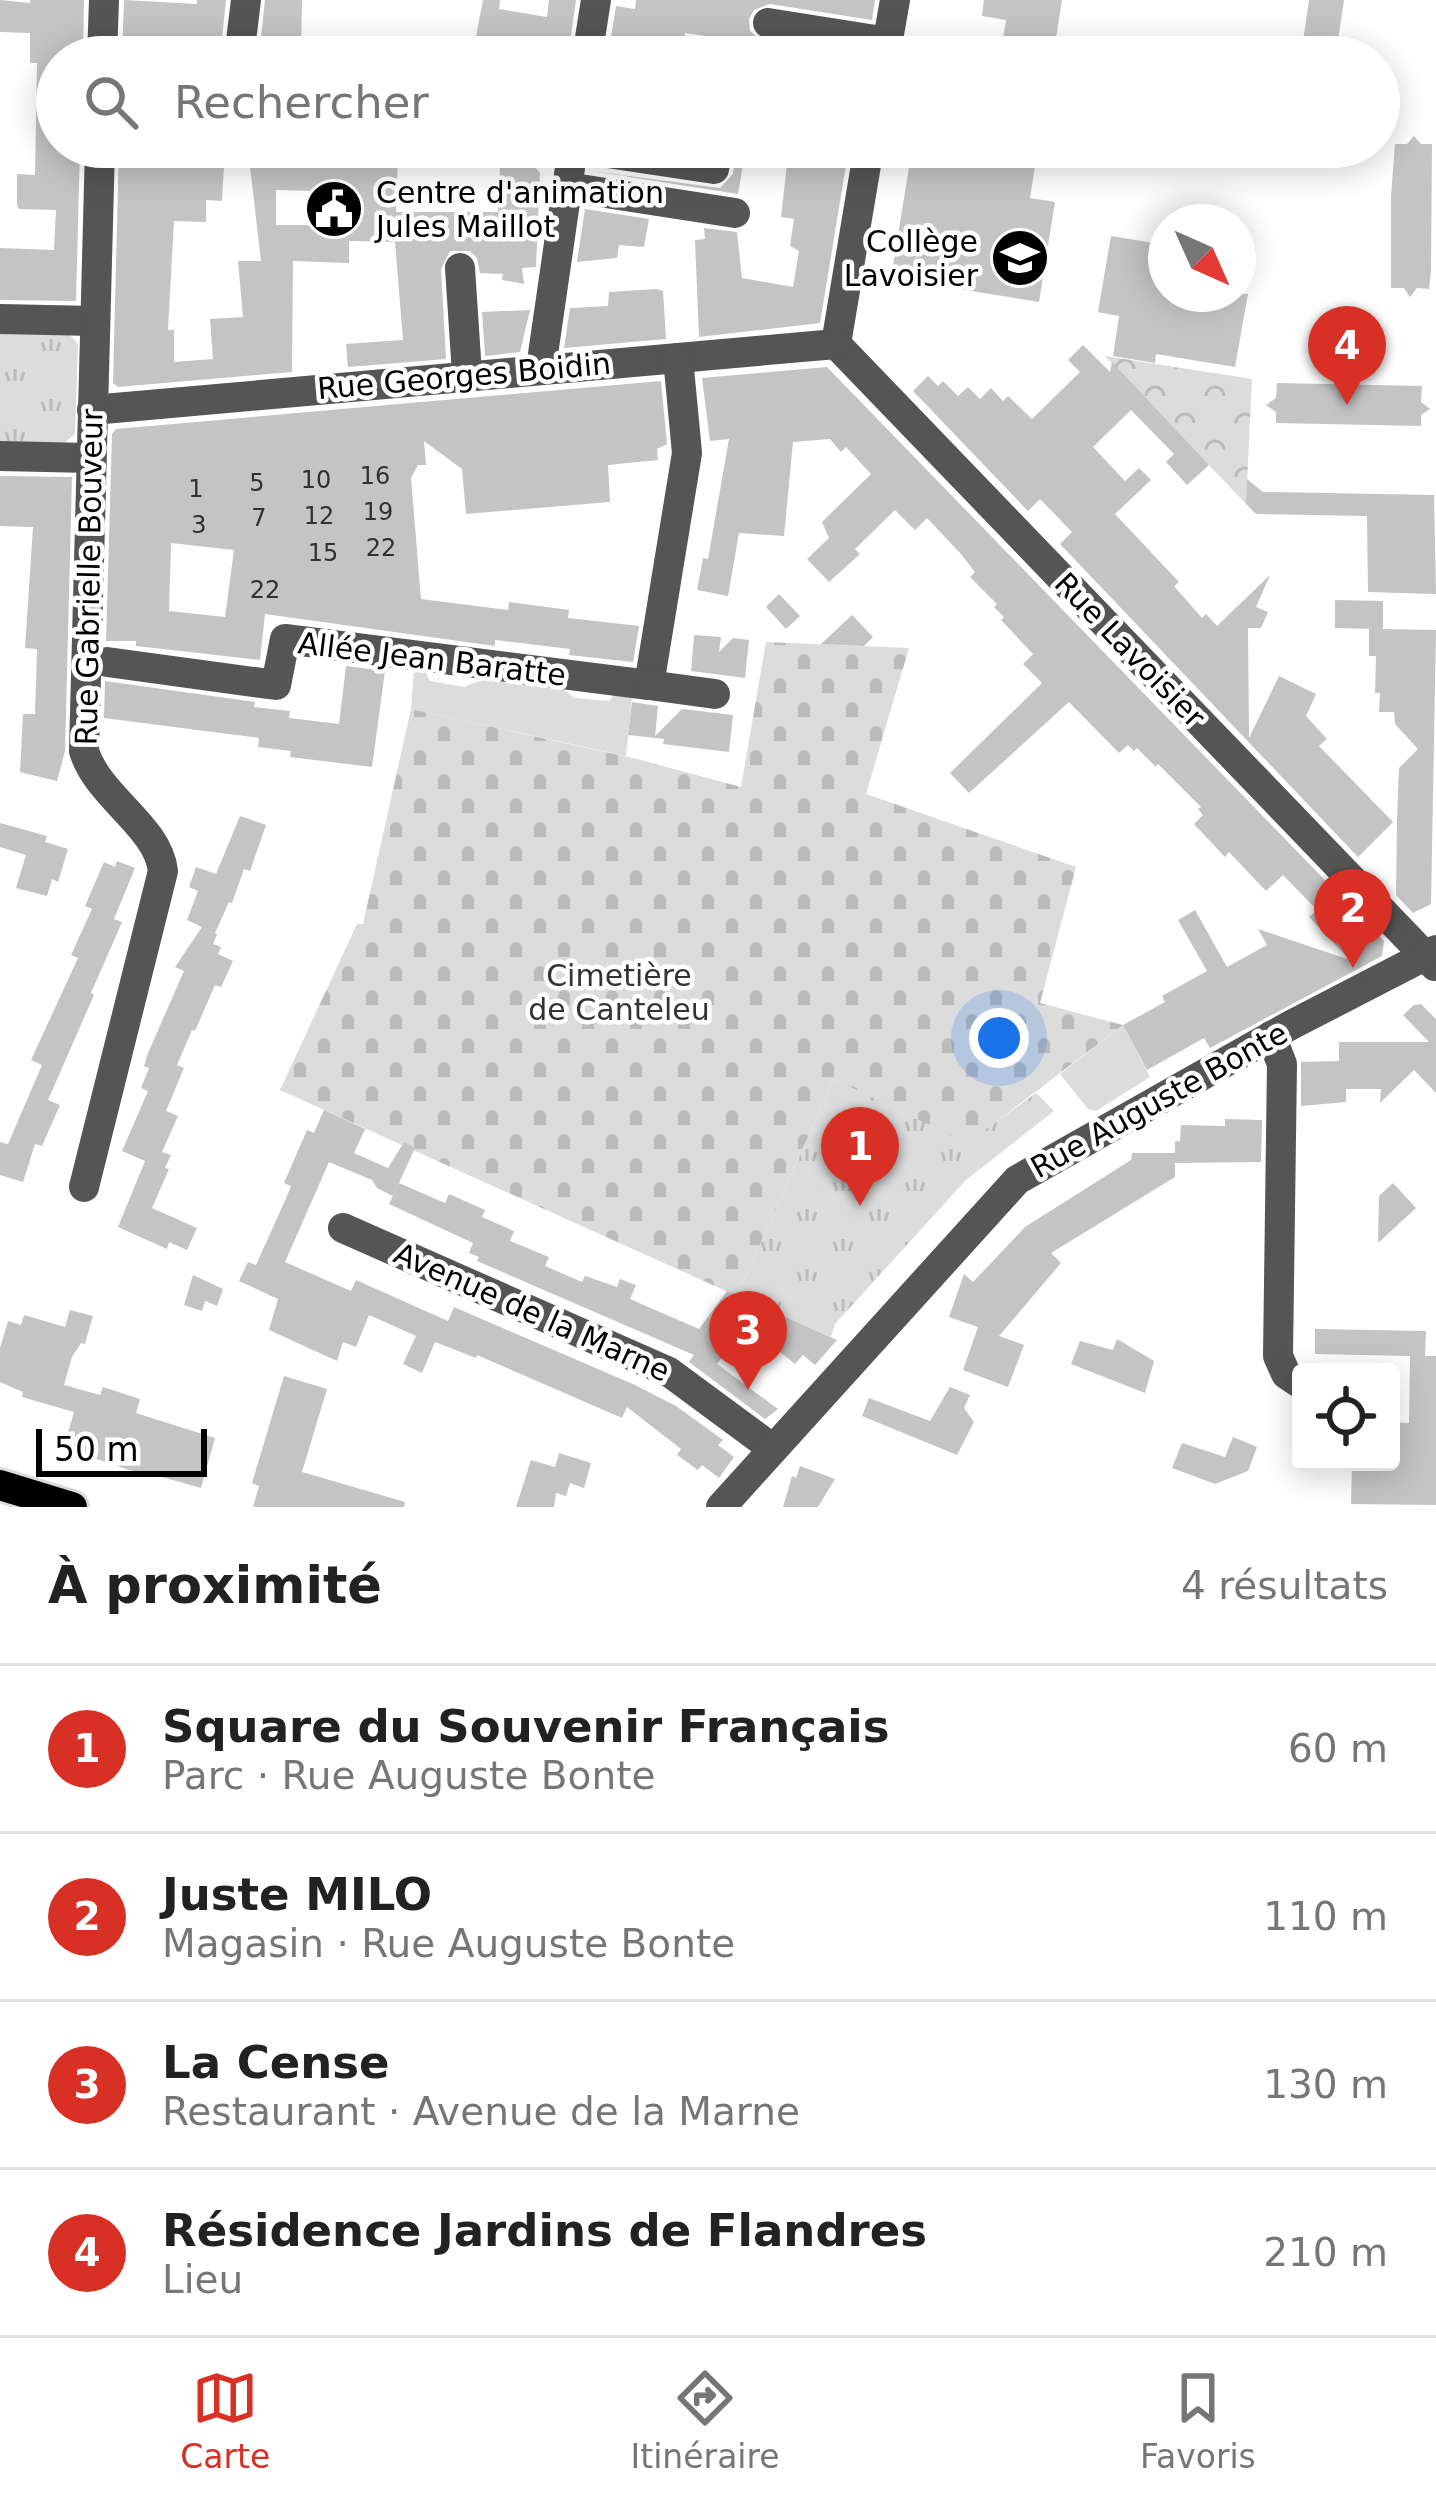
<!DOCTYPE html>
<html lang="fr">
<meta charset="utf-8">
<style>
body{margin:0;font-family:"DejaVu Sans",sans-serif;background:#f6f6f6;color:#222}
.controls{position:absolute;right:36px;bottom:36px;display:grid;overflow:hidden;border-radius:12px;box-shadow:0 6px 30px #0003}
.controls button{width:108px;height:108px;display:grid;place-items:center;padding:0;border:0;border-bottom:3px solid #e0e0e0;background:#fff;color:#222;font:60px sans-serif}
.compass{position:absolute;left:1148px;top:204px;width:108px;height:108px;border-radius:50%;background:#fff;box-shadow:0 6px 30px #0003;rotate:135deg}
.scale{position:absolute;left:36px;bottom:30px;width:171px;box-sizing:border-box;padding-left:12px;border:6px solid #000;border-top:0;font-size:33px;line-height:42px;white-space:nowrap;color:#000;-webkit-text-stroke:9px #fff;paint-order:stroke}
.you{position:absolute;left:999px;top:1038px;width:42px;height:42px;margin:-30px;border:9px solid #fff;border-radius:50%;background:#1a73e8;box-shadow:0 0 0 18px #1a73e833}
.badge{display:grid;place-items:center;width:78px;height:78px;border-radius:50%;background:#d93025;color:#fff;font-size:39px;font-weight:700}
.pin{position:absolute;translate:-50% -99px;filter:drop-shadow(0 3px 6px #0008)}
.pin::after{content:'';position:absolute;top:63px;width:42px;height:36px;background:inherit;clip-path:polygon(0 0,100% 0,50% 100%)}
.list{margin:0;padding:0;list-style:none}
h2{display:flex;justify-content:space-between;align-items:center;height:156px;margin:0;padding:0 48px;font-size:51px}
h2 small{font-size:39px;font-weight:400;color:#767676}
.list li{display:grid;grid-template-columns:78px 1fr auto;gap:36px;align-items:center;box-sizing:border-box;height:168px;padding:0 48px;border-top:3px solid #e0e0e0}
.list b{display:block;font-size:45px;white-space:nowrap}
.list p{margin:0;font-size:39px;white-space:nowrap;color:#767676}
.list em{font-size:39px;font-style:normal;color:#767676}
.icon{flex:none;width:66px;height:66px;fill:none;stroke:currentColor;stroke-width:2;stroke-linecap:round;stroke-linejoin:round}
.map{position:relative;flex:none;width:1436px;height:1507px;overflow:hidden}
.search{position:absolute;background:#fff;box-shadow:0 6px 30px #0003;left:36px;right:36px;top:36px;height:132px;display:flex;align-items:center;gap:30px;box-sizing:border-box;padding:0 42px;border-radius:66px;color:#767676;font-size:45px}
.sheet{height:828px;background:#fff}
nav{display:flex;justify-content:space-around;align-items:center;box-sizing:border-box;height:168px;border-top:3px solid #e0e0e0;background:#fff;font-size:33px;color:#767676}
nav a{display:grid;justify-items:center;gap:6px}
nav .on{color:#d93025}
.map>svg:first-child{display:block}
.green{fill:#dcdcdc}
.forest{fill:url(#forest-crowns)}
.cemetery{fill:url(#cemetery-stones)}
.park{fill:url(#park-tufts)}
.building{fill:#c4c4c4;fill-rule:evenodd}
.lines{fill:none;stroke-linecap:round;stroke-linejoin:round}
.major-casing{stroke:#dbdbdb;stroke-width:36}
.minor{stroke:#555;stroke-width:30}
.major{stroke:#000;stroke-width:30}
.labels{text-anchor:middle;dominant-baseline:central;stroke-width:9;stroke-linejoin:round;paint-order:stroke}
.number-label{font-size:24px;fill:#313131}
.poi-label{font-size:30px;fill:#000;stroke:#fff;text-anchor:start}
.street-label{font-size:30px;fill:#000;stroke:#fff}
.park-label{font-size:30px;fill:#333;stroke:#fff}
</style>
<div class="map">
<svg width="1436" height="1507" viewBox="0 0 1436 1507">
<defs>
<pattern id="forest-crowns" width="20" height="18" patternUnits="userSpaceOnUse" patternTransform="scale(3)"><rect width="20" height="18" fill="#dcdcdc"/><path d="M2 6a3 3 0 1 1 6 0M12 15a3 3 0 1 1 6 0" fill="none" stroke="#bbb"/></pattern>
<pattern id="cemetery-stones" width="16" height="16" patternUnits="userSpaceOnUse" patternTransform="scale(3)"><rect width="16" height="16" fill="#dcdcdc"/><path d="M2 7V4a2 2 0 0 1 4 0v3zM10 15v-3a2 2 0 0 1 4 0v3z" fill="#bbb"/></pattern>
<pattern id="park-tufts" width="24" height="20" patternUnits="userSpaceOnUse" patternTransform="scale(3)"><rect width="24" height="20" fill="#dcdcdc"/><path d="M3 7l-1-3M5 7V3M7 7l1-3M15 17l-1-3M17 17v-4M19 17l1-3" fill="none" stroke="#bbb"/></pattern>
</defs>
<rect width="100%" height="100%" fill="#fff"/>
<g class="green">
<path d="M 414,669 L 425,671 L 430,681 L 465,687 C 489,672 555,675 574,698 L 609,701 L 616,693 L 632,696 L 626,756 L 411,709 Z"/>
<polygon points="1123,1025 1150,1077 1096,1111 1088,1109 1060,1074"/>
</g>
<polygon class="forest" points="1105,356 1252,379 1246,504"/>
<polygon class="cemetery" points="766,642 909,648 866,794 1076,867 1040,1003 1123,1025 967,1144 834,1079 737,1296 280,1090 357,924 363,924 411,709 633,758 741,787"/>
<g class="park">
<polygon points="0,333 70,335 78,344 75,434 64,443 0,442"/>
<polygon points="834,1079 967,1143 1036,1093 1054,1111 966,1180 835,1324 831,1337 737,1296"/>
</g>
<g class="building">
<polygon points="0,0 30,3 30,0 84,0 83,57 57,57 57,147 80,147 76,301 0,300 0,248 54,250 56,210 19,209 17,205 17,174 35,175 37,63 30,63 30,33 0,32"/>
<polygon points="124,0 197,4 197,0 226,0 220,57 165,52 165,57 122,57"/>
<polygon points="265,0 302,0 301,57 259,57"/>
<polygon points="483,0 500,0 499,9 547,17 549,0 576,0 568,57 472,57"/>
<polygon points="636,0 875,0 872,20 770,4 754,10 749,19 750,31 764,42 858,57 760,57 763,45 685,33 681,57 608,57 616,6 635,9"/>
<polygon points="984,0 1062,0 1053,57 1000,57 1006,20 982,16"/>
<polygon points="1309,0 1344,0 1336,54 1302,48"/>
<polygon points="1414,136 1421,144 1432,144 1431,270 1429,289 1417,288 1410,297 1404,288 1391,288 1391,196 1395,144 1407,144"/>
<path d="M 119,147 L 225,148 L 222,201 L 206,200 L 206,222 L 174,221 L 168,330 L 174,330 L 174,362 L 213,359 L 210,319 L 243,317 L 238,261 L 261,261 L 248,149 L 398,154 L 396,212 L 498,212 L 500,165 L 535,167 L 540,173 L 536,267 L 522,268 L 524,284 L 502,280 L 503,274 L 480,273 L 477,258 L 470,251 L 450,251 L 441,269 L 446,359 L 348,367 L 346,344 L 403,340 L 395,242 L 349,241 L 349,263 L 293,261 L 292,372 L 118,387 L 113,383 ZM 276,190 L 312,191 L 311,225 L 276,225 Z"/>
<polygon points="737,147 746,147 738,194 591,171 720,188 733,174"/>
<polygon points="789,147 849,147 820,323 699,337 695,240 705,239 704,228 737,232 742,278 793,287 799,251 790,246 794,219 781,217"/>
<polygon points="961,147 1038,147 1030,198 1055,202 1039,302 891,278 911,155 959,162"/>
<polygon points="585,209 649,219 644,247 619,245 617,258 577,262"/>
<polygon points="1111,236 1166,245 1166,294 1248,294 1235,367 1156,354 1155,363 1113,356 1119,316 1098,312"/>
<polygon points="657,289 663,291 666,339 564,348 570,308 608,306 609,292"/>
<polygon points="530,310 520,352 485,356 482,312"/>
<polygon points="1083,345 1110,372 1112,362 1209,465 1187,485 1166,462 1174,454 1131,410 1093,447 1125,481 1139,468 1151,480 1115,514 1179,582 1174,586 1202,618 1206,614 1217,626 1270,575 1256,607 1268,612 1261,628 1248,628 1249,738 1279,676 1316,694 1306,716 1327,739 1319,746 1393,822 1358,857 1060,544 1072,532 1040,499 1028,511 913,391 928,376 938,386 943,381 958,396 968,387 980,399 991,388 1003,401 1008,396 1032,419 1080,372 1068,360"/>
<polygon points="827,367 1384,941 1382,956 1210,1048 1204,1038 1147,1070 1123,1025 1165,1002 1162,996 1207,971 1178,920 1195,910 1227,967 1267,945 1258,929 1350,960 1309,917 1317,910 1283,875 1266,891 1229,852 1225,857 1194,824 1203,815 1198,809 1201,807 1158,764 1156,767 1137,748 1134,751 1128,745 1119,753 1069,702 969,793 950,773 1042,683 1023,664 1033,654 1001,620 1004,617 994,607 997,604 970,577 975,572 961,554 927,518 915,530 895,510 855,549 860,554 829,582 807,559 829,538 822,522 871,474 846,447 841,452 830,439 793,442 784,536 739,533 728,596 697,590 703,558 708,559 729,439 710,441 702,378"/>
<path d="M 661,381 L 667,444 L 657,449 L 658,460 L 608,465 L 610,502 L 466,514 L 462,469 L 424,441 L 426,465 L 418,465 L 411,478 L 421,599 L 508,610 L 509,602 L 569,610 L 568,618 L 639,626 L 633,662 L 569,655 L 570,649 L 495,640 L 495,646 L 265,614 L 260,660 L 136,646 L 136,641 L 106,641 L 112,434 L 116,429 ZM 171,543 L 234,550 L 225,617 L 169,611 Z"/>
<polygon points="1277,383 1422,386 1421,402 1430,409 1421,415 1421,426 1276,423 1276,412 1266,405 1276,398"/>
<polygon points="0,476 72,477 65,751 57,781 20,772 23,714 35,714 37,649 25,648 33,527 0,526"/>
<polygon points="1247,479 1263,492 1434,495 1436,594 1368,592 1367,516 1256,514 1246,504"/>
<polygon points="779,594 800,616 786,629 766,607"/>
<polygon points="1335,600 1383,601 1383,629 1436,630 1431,904 1413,913 1396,895 1397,819 1399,768 1418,749 1395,724 1394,712 1379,712 1380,693 1375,693 1376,656 1369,656 1369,629 1373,629 1335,628"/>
<polygon points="852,615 873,637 864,646 821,644"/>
<polygon points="694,635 721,637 719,652 733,638 749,640 745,678 691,671"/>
<polygon points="346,666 385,671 372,767 290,757 291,751 258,747 259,738 104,718 105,681 255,702 254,707 290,711 289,718 339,724"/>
<polygon points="632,702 658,706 655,736 682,709 733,715 729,752 663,744 664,739 628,735"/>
<polygon points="240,816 266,825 250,871 244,869 232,903 229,902 215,933 210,931 217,934 213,944 221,947 218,954 233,961 221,987 215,985 195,1031 192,1030 177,1065 184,1068 166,1111 178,1116 162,1152 171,1155 165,1168 169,1169 152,1208 197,1228 187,1250 169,1242 167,1249 118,1227 145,1161 122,1151 148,1091 141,1088 149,1068 144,1066 148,1053 184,971 175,967 202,927 187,920 198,891 189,887 196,867 216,874"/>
<polygon points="0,823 47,836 45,842 68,849 58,882 52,879 47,896 16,888 26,855 0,847"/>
<polygon points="117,861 135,868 114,919 122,922 91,993 94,995 48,1100 60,1105 42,1146 35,1144 23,1182 0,1175 0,1142 8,1144 42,1065 31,1060 78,958 71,955 92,909 85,906 104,862 115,867"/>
<polygon points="1421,1004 1436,1019 1436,1093 1414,1070 1380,1103 1381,1089 1346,1089 1346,1102 1301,1106 1301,1062 1339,1061 1339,1042 1429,1042 1403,1015 1414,1005"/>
<polygon points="324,1110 365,1129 354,1153 388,1168 404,1142 415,1148 393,1196 377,1188 372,1180 329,1162 285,1262 351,1291 356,1280 448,1321 454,1307 635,1385 676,1406 723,1440 718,1445 734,1457 719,1478 702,1465 698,1470 677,1455 681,1449 627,1407 622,1418 477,1355 476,1358 435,1342 422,1373 403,1364 416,1336 369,1315 356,1347 343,1342 337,1361 269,1330 278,1299 239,1281 248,1262 256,1265 287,1196 291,1186 284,1183 307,1130 314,1133"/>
<polygon points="1225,1119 1262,1120 1261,1162 1175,1163 1175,1141 1180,1141 1181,1125 1225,1126"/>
<polygon points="1132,1153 1175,1153 1175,1177 1051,1253 1061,1263 999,1336 1024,1345 1008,1387 963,1370 978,1327 949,1317 964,1274 973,1282 1025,1227 1131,1160"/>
<polygon points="399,1183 445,1203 449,1194 485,1210 482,1217 514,1231 510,1241 549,1257 545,1266 582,1282 585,1276 617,1287 620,1279 636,1285 630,1299 699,1329 727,1291 837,1340 815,1365 803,1355 795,1364 746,1325 717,1364 778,1409 765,1419 689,1362 694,1355 477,1261 479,1257 469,1253 473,1243 389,1204"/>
<polygon points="1393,1183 1416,1208 1378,1243 1379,1196"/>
<polygon points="193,1275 223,1289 217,1306 205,1301 202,1311 184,1305"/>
<polygon points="70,1310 93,1316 85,1344 81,1343 72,1357 64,1385 100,1395 103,1387 140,1399 136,1413 215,1438 201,1488 151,1474 150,1477 76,1452 64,1446 74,1412 22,1397 23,1392 0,1382 0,1348 8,1321 21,1325 24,1315 65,1327"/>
<polygon points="1315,1329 1426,1331 1425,1356 1436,1356 1436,1505 1351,1504 1352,1463 1391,1464 1391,1422 1409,1423 1410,1356 1315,1354"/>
<polygon points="1117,1339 1154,1361 1145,1393 1071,1364 1080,1341 1113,1350"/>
<polygon points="284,1376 327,1389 302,1472 405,1502 404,1507 253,1507 259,1486 252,1483"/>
<polygon points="950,1387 970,1395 964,1408 974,1422 957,1455 862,1416 869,1398 930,1421"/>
<polygon points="1233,1437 1257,1447 1248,1471 1215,1484 1172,1468 1182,1443 1225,1457"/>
<polygon points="559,1453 591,1463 584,1488 570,1483 566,1496 556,1493 554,1507 516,1507 531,1460 555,1467"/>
<polygon points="800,1466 835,1479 818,1507 783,1507 792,1476 796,1478"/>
</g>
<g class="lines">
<g class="major-casing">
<polyline id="major" points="0,1485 72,1507"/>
</g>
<g class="minor">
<polyline points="768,23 888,42"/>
<polyline points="102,57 104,0"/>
<polyline points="239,57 246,0"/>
<polyline points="587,57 596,0"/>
<polyline points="885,57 895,0"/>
<polyline points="517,147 594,151 714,169 718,147"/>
<polyline points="567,187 735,213"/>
<polyline points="460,268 467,374"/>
<polyline points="0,319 95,321"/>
<polyline points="836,344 1435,966"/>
<polyline points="836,344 869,147"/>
<polyline points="541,368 573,147"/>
<polyline points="92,410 836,344"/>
<polyline points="0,456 90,458"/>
<polyline points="107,662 276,685 285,639 649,685 687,453 678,358"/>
<polyline points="649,685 715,694"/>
<polyline points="1271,1036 1282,1064 1278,1356 1286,1374 1301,1384"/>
<path d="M 84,1187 L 163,871 C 158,826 98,797 84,751 L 100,147"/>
<polyline points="343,1228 669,1372 772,1448"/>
<polyline points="721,1507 1017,1180 1291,1025 1436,950"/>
</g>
<use href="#major" class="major"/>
</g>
<defs>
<g id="civic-disc" transform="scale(3)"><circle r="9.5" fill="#000" stroke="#fff"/><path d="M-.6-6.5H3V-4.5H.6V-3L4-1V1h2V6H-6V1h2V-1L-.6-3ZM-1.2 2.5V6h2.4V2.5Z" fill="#fff"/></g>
<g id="school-disc" transform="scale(3)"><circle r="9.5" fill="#000" stroke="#fff"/><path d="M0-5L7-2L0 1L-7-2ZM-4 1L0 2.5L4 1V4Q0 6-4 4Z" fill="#fff"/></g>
</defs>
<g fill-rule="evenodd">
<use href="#civic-disc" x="334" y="209"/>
<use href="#school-disc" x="1020" y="258"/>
</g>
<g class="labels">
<g class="number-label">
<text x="375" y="476">16</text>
<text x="316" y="480">10</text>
<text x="257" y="483">5</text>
<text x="196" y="489">1</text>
<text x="378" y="512">19</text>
<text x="319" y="516">12</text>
<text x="259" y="518">7</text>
<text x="199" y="525">3</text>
<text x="381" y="548">22</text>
<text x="323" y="553">15</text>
<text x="265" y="590">22</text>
</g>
<g class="poi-label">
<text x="376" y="192">Centre d'animation<tspan x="376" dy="34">Jules Maillot</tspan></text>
<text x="978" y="241" text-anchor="end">Collège<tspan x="978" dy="34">Lavoisier</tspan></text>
</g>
<g class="street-label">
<text transform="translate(464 376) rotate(-5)">Rue Georges Boidin</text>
<text transform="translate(89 577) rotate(-89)">Rue Gabrielle Bouveur</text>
<text transform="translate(1130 650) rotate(46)">Rue Lavoisier</text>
<text transform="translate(432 659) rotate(7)">Allée Jean Baratte</text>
<text transform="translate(1159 1100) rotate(-29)">Rue Auguste Bonte</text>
<text transform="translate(532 1312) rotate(24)">Avenue de la Marne</text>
</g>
<g class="park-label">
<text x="619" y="975">Cimetière<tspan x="619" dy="34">de Canteleu</tspan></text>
</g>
</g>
</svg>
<div class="controls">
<button><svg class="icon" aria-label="locate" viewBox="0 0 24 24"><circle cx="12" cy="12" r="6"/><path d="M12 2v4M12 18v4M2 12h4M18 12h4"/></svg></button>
</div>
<svg class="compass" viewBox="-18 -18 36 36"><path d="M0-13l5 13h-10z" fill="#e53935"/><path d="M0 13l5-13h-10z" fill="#767676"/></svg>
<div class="scale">50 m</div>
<div class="you"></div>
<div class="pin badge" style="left:860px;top:1206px">1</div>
<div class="pin badge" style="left:1353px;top:968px">2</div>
<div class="pin badge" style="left:748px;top:1390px">3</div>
<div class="pin badge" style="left:1347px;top:405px">4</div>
<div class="search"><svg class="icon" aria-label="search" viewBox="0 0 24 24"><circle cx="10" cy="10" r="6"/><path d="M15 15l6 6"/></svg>Rechercher</div>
</div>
<section class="sheet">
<h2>À proximité<small>4 résultats</small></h2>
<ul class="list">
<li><span class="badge">1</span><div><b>Square du Souvenir Français</b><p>Parc · Rue Auguste Bonte</p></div><em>60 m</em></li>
<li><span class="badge">2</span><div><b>Juste MILO</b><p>Magasin · Rue Auguste Bonte</p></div><em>110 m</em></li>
<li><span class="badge">3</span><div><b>La Cense</b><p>Restaurant · Avenue de la Marne</p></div><em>130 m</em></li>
<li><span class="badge">4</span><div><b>Résidence Jardins de Flandres</b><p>Lieu</p></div><em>210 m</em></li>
</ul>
</section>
<nav>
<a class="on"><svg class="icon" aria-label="map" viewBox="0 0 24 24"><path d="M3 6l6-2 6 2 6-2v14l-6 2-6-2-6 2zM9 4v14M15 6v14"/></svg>Carte</a>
<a><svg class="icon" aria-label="directions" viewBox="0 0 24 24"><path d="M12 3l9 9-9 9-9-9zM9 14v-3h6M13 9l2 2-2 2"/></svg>Itinéraire</a>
<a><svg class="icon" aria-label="saved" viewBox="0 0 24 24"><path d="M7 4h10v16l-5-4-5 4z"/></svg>Favoris</a>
</nav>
